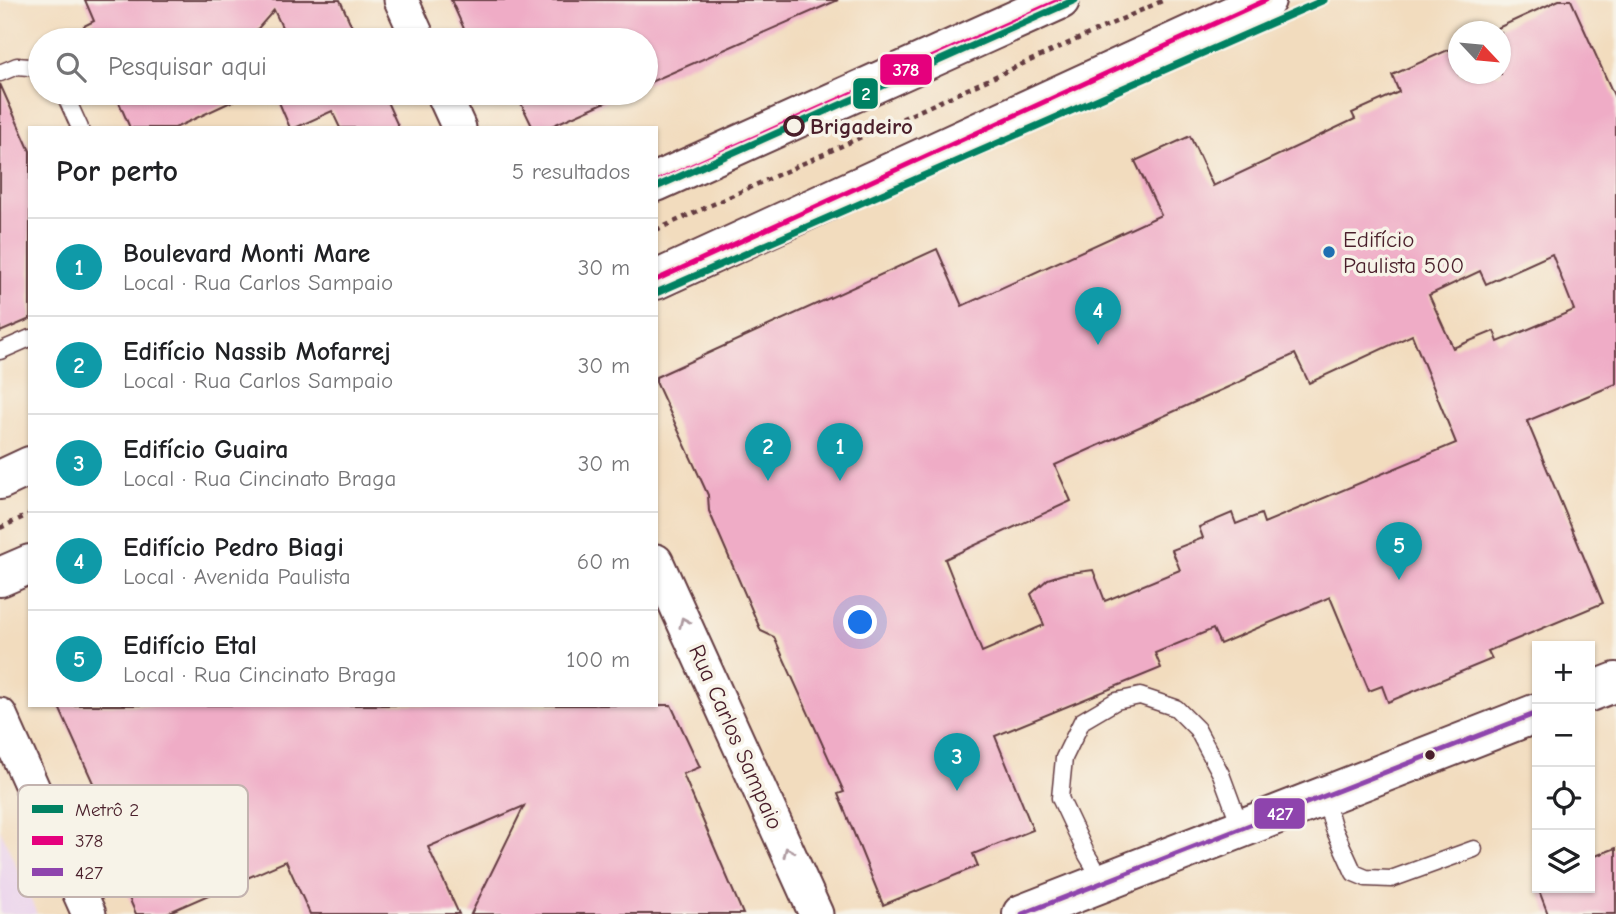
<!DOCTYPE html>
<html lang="pt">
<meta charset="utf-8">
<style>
body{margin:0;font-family:"Comic Neue",sans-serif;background:#f6f6f6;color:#202124}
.controls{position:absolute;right:21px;bottom:21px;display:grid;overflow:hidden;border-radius:0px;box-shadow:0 2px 5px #0004}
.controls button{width:63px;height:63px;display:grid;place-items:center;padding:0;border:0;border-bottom:2px solid #e0e0e0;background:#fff;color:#202124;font:35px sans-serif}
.compass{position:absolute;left:1448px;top:21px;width:63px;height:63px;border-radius:50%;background:#fff;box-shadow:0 2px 5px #0004;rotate:116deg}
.you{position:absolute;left:861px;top:623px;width:24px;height:24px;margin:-18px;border:5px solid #fff;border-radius:50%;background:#1a73e8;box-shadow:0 0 0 10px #1a73e833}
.badge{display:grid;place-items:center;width:46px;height:46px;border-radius:50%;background:#7c3aed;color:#fff;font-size:23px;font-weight:700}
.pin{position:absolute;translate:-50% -58px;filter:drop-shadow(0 2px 4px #0008)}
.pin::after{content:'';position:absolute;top:37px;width:24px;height:21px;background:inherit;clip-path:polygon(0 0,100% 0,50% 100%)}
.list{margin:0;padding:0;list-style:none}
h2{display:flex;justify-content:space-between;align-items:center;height:91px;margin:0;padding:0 28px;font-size:30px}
h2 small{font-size:23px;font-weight:400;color:#757577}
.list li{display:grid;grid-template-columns:46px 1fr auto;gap:21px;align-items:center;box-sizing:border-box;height:98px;padding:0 28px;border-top:2px solid #e0e0e0}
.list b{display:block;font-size:26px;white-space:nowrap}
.list p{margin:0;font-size:23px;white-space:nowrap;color:#757577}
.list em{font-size:23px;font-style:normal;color:#757577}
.icon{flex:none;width:38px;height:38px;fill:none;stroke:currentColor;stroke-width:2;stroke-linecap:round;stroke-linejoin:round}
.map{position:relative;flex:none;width:1616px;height:914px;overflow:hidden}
.search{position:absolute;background:#fff;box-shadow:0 2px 5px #0004;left:28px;top:28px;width:630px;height:77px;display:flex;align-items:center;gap:18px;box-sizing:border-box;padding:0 24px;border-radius:38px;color:#757577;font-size:26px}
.panel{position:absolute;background:#fff;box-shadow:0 2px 5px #0004;left:28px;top:126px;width:630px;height:581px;border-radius:0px}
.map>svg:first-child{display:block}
.built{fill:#ead1ed}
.building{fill:#efacc6;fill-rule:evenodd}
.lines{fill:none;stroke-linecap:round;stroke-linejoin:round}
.lane-casing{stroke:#633b41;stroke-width:19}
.street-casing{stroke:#633b41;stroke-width:37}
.secondary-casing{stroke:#633b41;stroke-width:42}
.primary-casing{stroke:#633b41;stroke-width:42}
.path{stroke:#633b41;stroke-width:4.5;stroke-dasharray:5 5;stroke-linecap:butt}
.lane{stroke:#fff;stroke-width:16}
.street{stroke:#fff;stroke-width:33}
.secondary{stroke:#fff;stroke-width:38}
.primary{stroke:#fff;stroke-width:38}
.bus-1-casing{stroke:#f7f3e8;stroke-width:10}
.bus-2-casing{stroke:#f7f3e8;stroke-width:10}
.bus-1{stroke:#e5007d;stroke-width:5}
.bus-2{stroke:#8e44ad;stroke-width:5}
.metro-1-casing{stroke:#f7f3e8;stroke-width:12}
.metro-1{stroke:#008162;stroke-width:7}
.oneway{stroke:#ae9aa0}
.stop-dot{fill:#f7f3e8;stroke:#4a1f2b;stroke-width:3.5}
.poi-dot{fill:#1f6fb2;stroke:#f7f3e8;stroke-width:2.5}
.bus-dot{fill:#4a1f2b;stroke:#f7f3e8;stroke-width:2.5}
.labels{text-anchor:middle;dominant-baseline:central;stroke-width:7;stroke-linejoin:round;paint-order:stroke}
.stop-label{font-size:23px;font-weight:bold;fill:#4a1f2b;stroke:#f7f3e8;text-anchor:start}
.poi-label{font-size:23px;fill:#4a1f2b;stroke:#f7f3e8;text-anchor:start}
.street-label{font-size:23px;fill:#4a1f2b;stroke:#f7f3e8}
.key{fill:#f7f3e8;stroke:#c3b3af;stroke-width:2}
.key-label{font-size:19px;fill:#4a1f2b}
.line-badge{stroke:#f7f3e8;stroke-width:2.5}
.badge-label{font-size:19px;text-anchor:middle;font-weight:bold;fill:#fff}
</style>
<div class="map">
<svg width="1616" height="914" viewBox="0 0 1616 914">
<rect width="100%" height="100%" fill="#f7f3e8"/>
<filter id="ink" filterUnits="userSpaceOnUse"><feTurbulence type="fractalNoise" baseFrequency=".0143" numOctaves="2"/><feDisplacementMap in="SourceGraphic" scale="14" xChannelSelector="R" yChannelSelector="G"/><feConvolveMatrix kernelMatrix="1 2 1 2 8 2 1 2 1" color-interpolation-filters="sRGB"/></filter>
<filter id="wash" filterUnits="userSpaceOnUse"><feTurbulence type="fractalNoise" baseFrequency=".00686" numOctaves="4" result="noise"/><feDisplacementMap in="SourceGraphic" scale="28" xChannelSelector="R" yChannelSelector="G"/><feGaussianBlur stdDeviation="1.57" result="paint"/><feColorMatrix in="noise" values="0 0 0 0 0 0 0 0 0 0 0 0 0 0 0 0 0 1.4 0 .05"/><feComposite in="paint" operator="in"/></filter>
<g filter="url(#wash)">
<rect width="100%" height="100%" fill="#f2dcbe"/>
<polygon class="built" points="0,829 4,838 37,914 0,914"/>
<g id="blocks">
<g class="building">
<polygon points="85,0 340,0 358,40 288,40 274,10 248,40 91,40 84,26 94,21"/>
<polygon points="451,0 838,0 646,84 646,40 469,40"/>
<path d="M 1559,0 L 1571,0 L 1616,100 L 1616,384 L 1527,421 L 1603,603 L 1488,651 L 1492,659 L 1388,702 L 1382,686 L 1369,691 L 1330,597 L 1220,644 L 1213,629 L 1155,653 L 1161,668 L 995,736 L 1033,830 L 973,854 L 978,866 L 883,905 L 838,794 L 844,792 L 774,637 L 761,631 L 709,511 L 708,495 L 656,382 L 656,377 L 937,249 L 962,306 L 1161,215 L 1135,161 L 1190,136 L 1213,186 L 1355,119 L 1352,113 L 1399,92 L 1392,75 L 1459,45 L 1459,74 L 1501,74 L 1501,32 L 1489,32 ZM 1552,254 L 1574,310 L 1498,342 L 1494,331 L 1453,348 L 1429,295 L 1480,271 L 1486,284 ZM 1412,335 L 1456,443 L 1264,523 L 1261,514 L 1236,524 L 1232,513 L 1199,527 L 1203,538 L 1172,550 L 1180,570 L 1105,601 L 1093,570 L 1063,574 L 1048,579 L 1031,594 L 1044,625 L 982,652 L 945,559 L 1071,501 L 1055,465 L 1246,379 L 1247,376 L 1295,354 L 1309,383 Z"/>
<polygon points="0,84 30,151 30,319 0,332"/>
<polygon points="115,93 250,93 175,128 130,128"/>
<polygon points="275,93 383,93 399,128 340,128 332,111 295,128 290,128"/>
<polygon points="516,93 626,93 547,128 533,128"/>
<polygon points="58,705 671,705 700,767 683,774 743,914 471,914 524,806 428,847 459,914 310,914 286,861 165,914 136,914 95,819 107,814"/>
<polygon points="1616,848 1616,914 1548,914 1538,888 1590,888 1590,858"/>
</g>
</g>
</g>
<g filter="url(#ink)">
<use href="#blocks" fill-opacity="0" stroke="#633b41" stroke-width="2"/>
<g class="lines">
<g class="lane-casing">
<g id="lane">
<polyline points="0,73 17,66 40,68"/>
<polyline points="64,93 80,128"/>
<polyline points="0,351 30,338"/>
<polyline points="1324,796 1334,829 1354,873 1366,878 1391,879 1474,849"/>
<polyline points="1104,883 1087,855 1060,798 1064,758 1082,721 1116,701 1140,696 1176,708 1197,729 1221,774 1241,828"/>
</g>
</g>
<g class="street-casing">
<g id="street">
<polyline points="401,0 419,40"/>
<polyline points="443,93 459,128"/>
<polyline points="656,561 816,914"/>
<polyline points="0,715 89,914"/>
</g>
</g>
<g class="secondary-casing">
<g id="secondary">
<polyline points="1590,692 1616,682"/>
<polyline points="1022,914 1537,713"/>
</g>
</g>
<g class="primary-casing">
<g id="primary">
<polyline points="656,182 1060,0"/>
<polyline points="656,280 1266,0"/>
<polyline points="0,480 30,466"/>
<polyline points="0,577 30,564"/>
</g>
</g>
<g class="path">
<polyline points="656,230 1164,0"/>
<polyline points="0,528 30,514"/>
</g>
<use href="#lane" class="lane"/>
<use href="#street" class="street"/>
<use href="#secondary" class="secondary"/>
<use href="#primary" class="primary"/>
<g class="bus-1-casing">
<g id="bus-1">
<polyline points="656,182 1060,0"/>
<polyline points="656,280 1266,0"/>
</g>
</g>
<g class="bus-2-casing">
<polyline id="bus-2" points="1022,914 1537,713"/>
</g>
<use href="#bus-1" class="bus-1"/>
<use href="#bus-2" class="bus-2"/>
<g class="metro-1-casing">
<g id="metro-1">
<polyline points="656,187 1075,0"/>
<polyline points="656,293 1324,0"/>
</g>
</g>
<use href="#metro-1" class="metro-1"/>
</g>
<defs><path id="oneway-chevron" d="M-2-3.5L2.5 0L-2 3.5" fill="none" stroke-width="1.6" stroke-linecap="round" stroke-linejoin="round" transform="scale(1.75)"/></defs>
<g class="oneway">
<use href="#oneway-chevron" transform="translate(684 622) rotate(-114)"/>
<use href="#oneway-chevron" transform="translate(788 852) rotate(-114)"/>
</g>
</g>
<circle class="stop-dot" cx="794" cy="126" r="9"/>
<circle class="poi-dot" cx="1329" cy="252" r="7"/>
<circle class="bus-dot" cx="1430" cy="755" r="6"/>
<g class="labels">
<g class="stop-label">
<text x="810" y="126">Brigadeiro</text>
</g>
<g class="poi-label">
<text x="1343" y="239">Edifício<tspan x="1343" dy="26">Paulista 500</tspan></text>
</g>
<g class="street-label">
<text transform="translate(736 737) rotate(66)">Rua Carlos Sampaio</text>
</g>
</g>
<rect x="18" y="785" width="230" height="112" rx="10" class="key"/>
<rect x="32" y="805" width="31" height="8" fill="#008162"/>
<rect x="32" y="836" width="31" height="9" fill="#e5007d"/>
<rect x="32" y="868" width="31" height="8" fill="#8e44ad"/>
<g class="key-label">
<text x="75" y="816">Metrô 2</text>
<text x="75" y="847">378</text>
<text x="75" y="879">427</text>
</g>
<g class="line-badge">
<rect x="879" y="53" width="54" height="33" rx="7" fill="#e5007d"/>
<rect x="852" y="77" width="27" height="33" rx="7" fill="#008162"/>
<rect x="1253" y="797" width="53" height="33" rx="7" fill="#8e44ad"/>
</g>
<g class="badge-label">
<text x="906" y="76">378</text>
<text x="866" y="100">2</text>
<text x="1280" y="820">427</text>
</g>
</svg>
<div class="controls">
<button>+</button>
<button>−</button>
<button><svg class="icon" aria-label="locate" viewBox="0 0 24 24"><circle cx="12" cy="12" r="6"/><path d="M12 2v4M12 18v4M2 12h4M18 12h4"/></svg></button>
<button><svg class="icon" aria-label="layers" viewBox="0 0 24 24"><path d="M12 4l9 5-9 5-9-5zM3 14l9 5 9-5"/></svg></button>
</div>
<svg class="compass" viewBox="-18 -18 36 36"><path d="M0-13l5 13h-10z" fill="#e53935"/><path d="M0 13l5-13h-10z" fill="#757577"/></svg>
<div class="you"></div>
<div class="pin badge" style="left:840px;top:481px;background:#0f9aa8">1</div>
<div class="pin badge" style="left:768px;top:481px;background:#0f9aa8">2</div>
<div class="pin badge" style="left:957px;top:791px;background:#0f9aa8">3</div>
<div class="pin badge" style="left:1098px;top:345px;background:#0f9aa8">4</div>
<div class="pin badge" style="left:1399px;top:580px;background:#0f9aa8">5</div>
<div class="search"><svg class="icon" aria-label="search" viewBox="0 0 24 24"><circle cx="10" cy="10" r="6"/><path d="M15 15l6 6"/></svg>Pesquisar aqui</div>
<section class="panel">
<h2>Por perto<small>5 resultados</small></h2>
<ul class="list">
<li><span class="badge" style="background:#0f9aa8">1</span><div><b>Boulevard Monti Mare</b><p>Local · Rua Carlos Sampaio</p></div><em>30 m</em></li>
<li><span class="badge" style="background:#0f9aa8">2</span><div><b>Edifício Nassib Mofarrej</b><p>Local · Rua Carlos Sampaio</p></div><em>30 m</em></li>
<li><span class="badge" style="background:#0f9aa8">3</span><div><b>Edifício Guaira</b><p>Local · Rua Cincinato Braga</p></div><em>30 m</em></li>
<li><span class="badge" style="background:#0f9aa8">4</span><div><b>Edifício Pedro Biagi</b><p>Local · Avenida Paulista</p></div><em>60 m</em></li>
<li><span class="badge" style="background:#0f9aa8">5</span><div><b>Edifício Etal</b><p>Local · Rua Cincinato Braga</p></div><em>100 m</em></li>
</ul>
</section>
</div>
